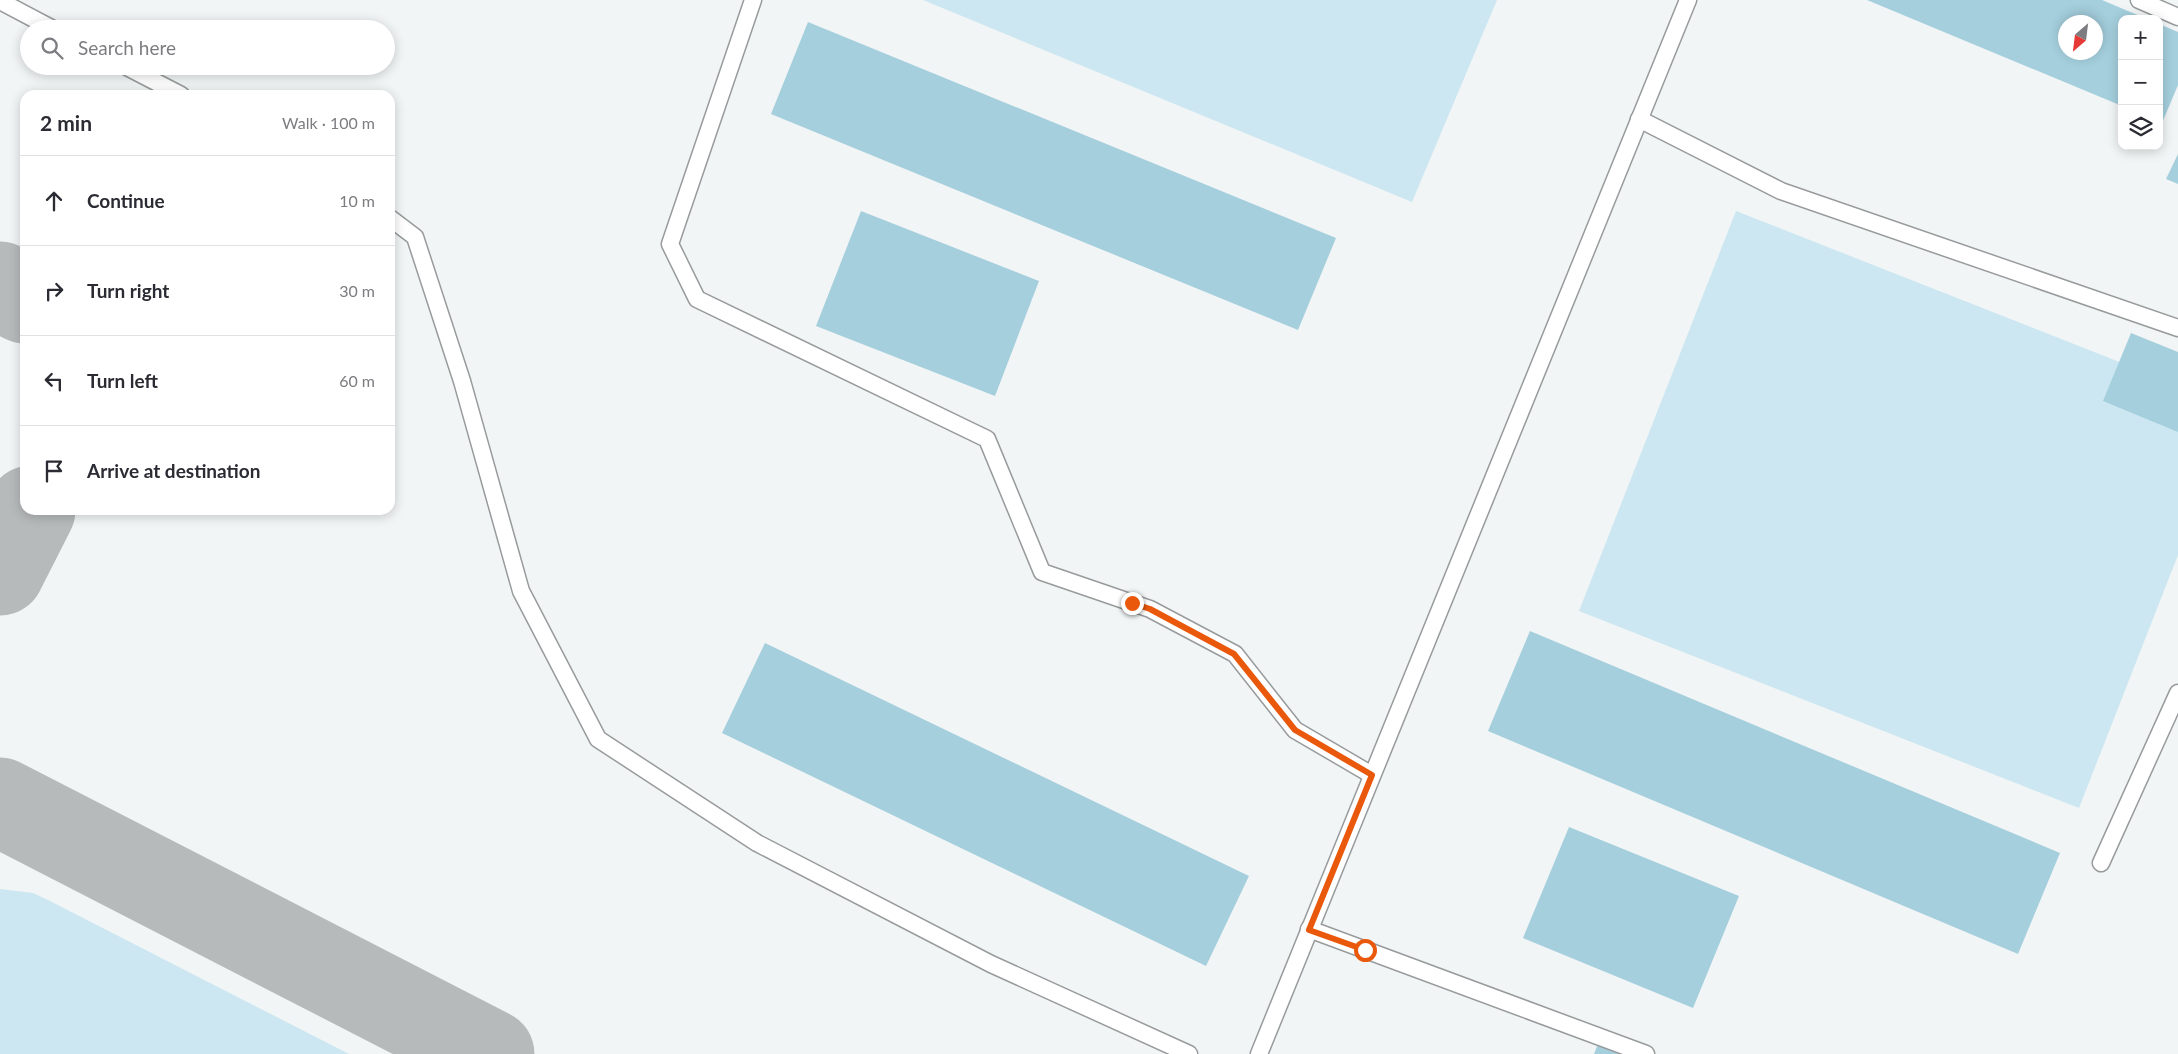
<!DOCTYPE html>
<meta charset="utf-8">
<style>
body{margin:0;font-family:Lato,sans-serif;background:#f7f7f7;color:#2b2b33}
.controls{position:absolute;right:15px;top:15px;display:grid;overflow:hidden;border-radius:10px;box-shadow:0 2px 12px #0003}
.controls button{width:45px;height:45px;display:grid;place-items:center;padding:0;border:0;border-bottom:1px solid #e1e1e2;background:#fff;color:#2b2b33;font:25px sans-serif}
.compass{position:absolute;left:2058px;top:15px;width:45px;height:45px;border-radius:50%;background:#fff;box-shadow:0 2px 12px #0003;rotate:208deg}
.stop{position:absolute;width:15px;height:15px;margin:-11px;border:4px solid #ea580c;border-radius:50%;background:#fff}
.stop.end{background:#ea580c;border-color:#fff;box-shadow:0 1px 5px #0008}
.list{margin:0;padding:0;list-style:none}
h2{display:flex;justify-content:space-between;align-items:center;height:65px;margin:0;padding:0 20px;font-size:21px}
h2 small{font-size:16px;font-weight:400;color:#7c7c81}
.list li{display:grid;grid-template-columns:32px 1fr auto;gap:15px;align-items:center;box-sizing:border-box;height:90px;padding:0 20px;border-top:1px solid #e1e1e2}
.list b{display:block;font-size:19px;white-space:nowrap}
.list em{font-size:16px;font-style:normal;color:#7c7c81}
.icon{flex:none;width:28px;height:28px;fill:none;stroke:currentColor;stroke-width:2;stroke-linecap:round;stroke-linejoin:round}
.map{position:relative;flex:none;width:2178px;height:1054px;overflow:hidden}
.search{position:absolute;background:#fff;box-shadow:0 2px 12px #0003;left:20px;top:20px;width:375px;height:55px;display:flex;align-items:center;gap:12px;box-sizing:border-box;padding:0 18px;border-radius:28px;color:#7c7c81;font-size:19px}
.panel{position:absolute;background:#fff;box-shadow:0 2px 12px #0003;left:20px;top:90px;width:375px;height:425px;border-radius:15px}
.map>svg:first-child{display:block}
.green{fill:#cce7f1}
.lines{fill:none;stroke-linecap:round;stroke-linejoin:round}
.taxiway{stroke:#b6baba;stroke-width:89}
.building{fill:#a5cfdd;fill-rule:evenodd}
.lane-casing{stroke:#989b9c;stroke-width:19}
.lane{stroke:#fff;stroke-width:16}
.route{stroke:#ea580c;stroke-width:6}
</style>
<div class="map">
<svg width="2178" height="1054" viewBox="0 0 2178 1054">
<rect width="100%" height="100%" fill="#f1f5f6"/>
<g class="green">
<polygon points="923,0 1497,0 1412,202"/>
<polygon points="1736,211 2178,385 2178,555 2079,808 1579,611"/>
<polygon points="0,889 33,893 48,900 349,1054 0,1054"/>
</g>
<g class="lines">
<g class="taxiway">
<polyline points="0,286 25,299"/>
<polyline points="0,571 31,510"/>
<polyline points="0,802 490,1054"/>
</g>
</g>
<g class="building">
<path d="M 1867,0 L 2102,0 L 2147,19 L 2122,19 L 2122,106 ZM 2066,22 L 2096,22 L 2096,52 L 2066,52 Z"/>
<polygon points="808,22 1336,238 1298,330 771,114"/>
<polygon points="2159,24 2178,32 2178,85 2162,123 2159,122"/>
<polygon points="2178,154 2178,184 2166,179"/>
<polygon points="861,211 1039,281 995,396 816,326"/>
<polygon points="2131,333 2178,352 2178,432 2103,401"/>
<polygon points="1530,631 2060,853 2018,954 1488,731"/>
<polygon points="765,643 1249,876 1206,966 722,733"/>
<polygon points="1569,827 1739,896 1693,1008 1523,938"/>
<polygon points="1598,1044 1622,1054 1594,1054"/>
</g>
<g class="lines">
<g class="lane-casing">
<g id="lane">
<polyline points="753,0 670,244 697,299 987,439 1042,572 1150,609 1235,654 1295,730 1372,775"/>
<polyline points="2139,0 2178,17"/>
<polyline points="0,1 53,29"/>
<polyline points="125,66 181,95"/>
<polyline points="1639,119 1781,191 2178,328"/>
<polyline points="390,218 415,237 462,381 521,591 598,739 757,843 991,964 1189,1054"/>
<polyline points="2101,863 2178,693"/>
<polyline points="1309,929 1646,1054"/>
<polyline points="1259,1054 1688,0"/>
</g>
</g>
<use href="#lane" class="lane"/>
</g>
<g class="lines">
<polyline class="route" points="1132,603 1150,609 1234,654 1295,730 1372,775 1309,930 1365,950"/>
</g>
</svg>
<div class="controls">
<button>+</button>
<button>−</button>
<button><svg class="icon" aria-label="layers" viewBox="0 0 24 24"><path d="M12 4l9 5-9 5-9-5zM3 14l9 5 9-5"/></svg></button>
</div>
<svg class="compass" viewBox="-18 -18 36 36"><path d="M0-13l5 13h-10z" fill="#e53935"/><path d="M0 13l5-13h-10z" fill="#7c7c81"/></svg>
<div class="stop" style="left:1365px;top:950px"></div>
<div class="stop end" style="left:1132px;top:603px"></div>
<div class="search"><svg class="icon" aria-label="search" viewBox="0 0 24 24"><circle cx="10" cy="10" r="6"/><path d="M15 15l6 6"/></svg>Search here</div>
<section class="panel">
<h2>2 min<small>Walk · 100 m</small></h2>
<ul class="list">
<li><svg class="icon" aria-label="ahead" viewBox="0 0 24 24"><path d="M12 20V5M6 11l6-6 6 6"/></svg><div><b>Continue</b></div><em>10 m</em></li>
<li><svg class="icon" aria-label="right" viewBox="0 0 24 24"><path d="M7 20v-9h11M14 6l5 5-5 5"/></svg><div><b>Turn right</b></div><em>30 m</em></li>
<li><svg class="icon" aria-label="left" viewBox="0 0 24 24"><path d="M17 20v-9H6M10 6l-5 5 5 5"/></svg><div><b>Turn left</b></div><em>60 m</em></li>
<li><svg class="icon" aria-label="arrive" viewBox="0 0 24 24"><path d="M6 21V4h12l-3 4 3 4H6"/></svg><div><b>Arrive at destination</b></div></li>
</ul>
</section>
</div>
